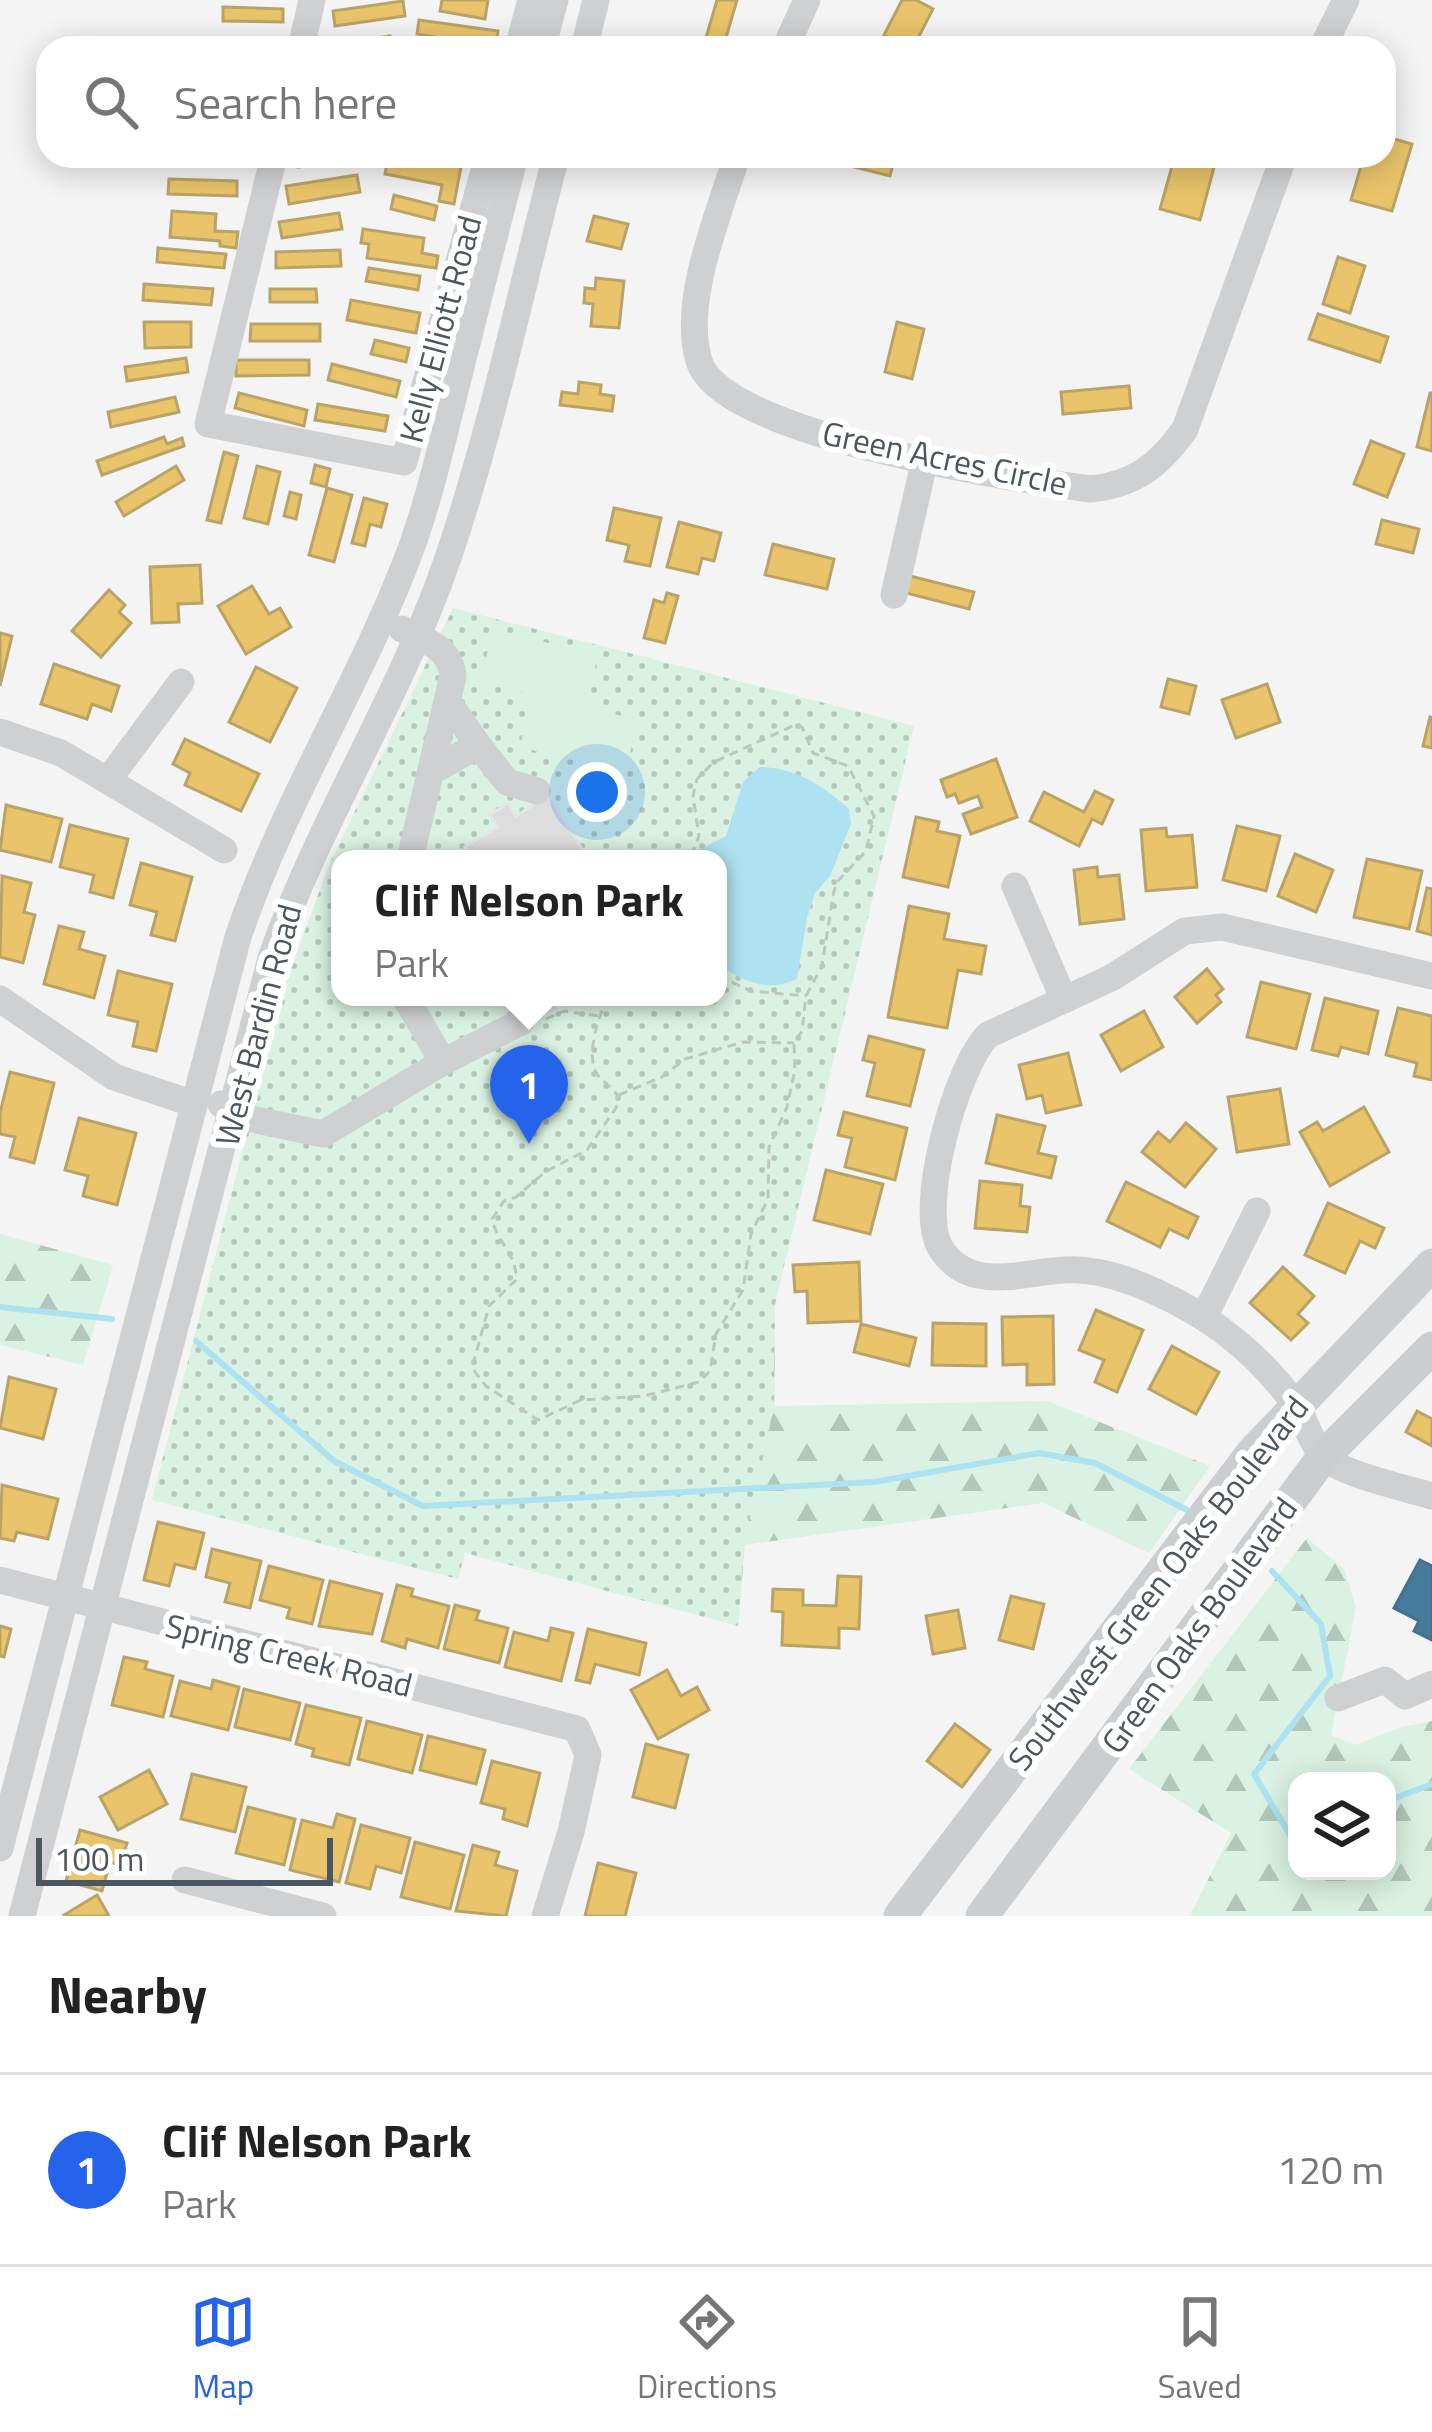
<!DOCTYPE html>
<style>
body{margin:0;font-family:"Titillium Web",sans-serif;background:#f6f6f6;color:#222}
.controls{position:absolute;right:36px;bottom:36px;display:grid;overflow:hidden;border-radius:24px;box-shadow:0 6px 30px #0003}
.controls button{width:108px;height:108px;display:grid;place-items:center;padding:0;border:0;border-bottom:3px solid #e0e0e0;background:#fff;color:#222;font:60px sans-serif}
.scale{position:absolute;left:36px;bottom:30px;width:297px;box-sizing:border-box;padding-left:12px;border:6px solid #4a5661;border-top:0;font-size:33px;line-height:42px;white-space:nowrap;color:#4a5661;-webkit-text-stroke:9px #fff;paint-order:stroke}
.you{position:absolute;left:597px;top:792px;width:42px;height:42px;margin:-30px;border:9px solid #fff;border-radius:50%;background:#1a73e8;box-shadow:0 0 0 18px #1a73e833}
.badge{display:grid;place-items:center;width:78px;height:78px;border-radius:50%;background:#2563eb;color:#fff;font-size:39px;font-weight:700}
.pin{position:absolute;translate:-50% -99px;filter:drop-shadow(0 3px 6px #0008)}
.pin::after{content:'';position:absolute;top:63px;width:42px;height:36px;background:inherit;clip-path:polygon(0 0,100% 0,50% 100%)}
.popup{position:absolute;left:331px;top:850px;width:396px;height:156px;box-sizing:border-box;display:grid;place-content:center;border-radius:24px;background:#fff;filter:drop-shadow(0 3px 9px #0005);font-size:39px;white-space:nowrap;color:#767676}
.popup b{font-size:45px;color:#222}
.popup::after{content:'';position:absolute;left:50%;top:100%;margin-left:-24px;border:24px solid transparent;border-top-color:#fff}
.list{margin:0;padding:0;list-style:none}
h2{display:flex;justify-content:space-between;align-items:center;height:156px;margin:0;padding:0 48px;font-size:51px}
h2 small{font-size:39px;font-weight:400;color:#767676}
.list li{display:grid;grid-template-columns:78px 1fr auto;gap:36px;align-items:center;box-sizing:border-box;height:192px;padding:0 48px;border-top:3px solid #e0e0e0}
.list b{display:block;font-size:45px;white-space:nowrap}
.list p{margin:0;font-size:39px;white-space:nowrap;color:#767676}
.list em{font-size:39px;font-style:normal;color:#767676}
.icon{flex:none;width:66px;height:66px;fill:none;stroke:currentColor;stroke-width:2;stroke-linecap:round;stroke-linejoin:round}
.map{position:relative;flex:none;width:1432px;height:1916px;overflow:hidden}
.search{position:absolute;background:#fff;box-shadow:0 6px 30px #0003;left:36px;right:36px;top:36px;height:132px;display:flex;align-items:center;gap:30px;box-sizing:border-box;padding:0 42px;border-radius:36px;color:#767676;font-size:45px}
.sheet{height:348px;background:#fff}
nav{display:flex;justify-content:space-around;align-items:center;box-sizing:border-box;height:168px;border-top:3px solid #e0e0e0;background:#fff;font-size:33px;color:#767676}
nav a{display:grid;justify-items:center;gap:6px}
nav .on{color:#2563eb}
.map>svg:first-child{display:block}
.forest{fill:url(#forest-firs);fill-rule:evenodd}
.park{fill:url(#park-dots);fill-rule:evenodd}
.pitch{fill:#d9f2e3}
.water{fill:#aee2f0}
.homes{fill:#e9c46a;stroke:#b9a367;stroke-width:3}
.public{fill:#457b9d;stroke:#46708b;stroke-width:3}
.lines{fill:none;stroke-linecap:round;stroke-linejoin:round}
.stream{stroke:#aee2f0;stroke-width:6}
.building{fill:#ddddde;stroke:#e5e6e7;stroke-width:3}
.path{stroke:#bcc7c4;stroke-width:3;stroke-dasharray:9 6;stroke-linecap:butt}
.minor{stroke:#ced0d2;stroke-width:27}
.major{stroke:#caced1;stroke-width:33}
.labels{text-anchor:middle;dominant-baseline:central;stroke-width:12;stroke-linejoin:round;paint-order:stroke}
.street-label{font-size:33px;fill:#4a5661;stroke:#fff}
</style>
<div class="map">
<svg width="1432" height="1916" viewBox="0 0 1432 1916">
<defs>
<pattern id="forest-firs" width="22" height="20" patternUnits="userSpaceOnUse" patternTransform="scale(3)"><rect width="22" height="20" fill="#d9f2e3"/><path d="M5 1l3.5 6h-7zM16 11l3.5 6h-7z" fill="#b2c7bb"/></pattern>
<pattern id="park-dots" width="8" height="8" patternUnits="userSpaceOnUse" patternTransform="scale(3)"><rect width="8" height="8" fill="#d9f2e3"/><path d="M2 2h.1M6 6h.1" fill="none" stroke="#b2c7bb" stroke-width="1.8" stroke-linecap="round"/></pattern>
</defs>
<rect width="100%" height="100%" fill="#f4f4f4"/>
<g class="forest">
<polygon points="0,1234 113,1265 83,1365 0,1345"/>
<polygon points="234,1291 775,1305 775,1406 1047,1401 1210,1466 1149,1553 1043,1503 745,1545 738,1626"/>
<path d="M 1307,1538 L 1344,1569 L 1356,1607 L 1331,1735 L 1355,1745 L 1402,1727 L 1432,1721 L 1432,1916 L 1190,1916 L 1231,1833 L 1129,1769 ZM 1297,1781 L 1387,1781 L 1387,1871 L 1297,1871 Z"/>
</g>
<path class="park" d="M 453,608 L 914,726 L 775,1304 L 774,1406 L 744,1545 L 738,1626 L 465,1553 L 458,1579 L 152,1500 L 286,983 L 329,865 ZM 340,859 L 718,859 L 718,997 L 340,997 Z"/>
<polygon class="pitch" points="493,630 598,655 586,707 638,720 625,773 520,747 532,695 480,682"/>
<path class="water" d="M 760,767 C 796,768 822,785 849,809 L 851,824 L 830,876 L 815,893 L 807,918 L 797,979 C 767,993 744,982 718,964 L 718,859 L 680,859 L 726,836 L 743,782 Z"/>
<g class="homes">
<polygon points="442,0 488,0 485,19 440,11"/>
<polygon points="717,0 737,0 723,48 703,48"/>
<polygon points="902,0 916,0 933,9 913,48 884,35"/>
<polygon points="403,1 405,16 335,26 333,11"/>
<polygon points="223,7 283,9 283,22 223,21"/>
<polygon points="419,20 498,31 495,48 453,48 454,40 417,34"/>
<polygon points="390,36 392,48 322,48 322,47"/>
<polygon points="275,40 276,48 206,48 206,44"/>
<polygon points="1384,136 1412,144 1392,211 1351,200 1364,156 1384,156"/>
<polygon points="190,156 251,156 251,163 190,162"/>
<polygon points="296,156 366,156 366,158 298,167"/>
<polygon points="388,156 463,156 454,204 439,201 442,185 385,174"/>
<polygon points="827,156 880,156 894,160 890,176 826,160"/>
<polygon points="1194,156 1217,156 1200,220 1160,209 1174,159 1192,164"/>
<polygon points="357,175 360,192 289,204 286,186"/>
<polygon points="169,179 237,181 237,196 168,194"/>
<polygon points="394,195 437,206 434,220 391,209"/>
<polygon points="172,211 216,214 215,231 238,232 236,248 220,246 220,241 170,237"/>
<polygon points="339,213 342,229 282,238 279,222"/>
<polygon points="594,216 628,224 621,249 587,241"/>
<polygon points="363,229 424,238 422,253 438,256 436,268 367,258 369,244 361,243"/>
<polygon points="158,248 226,254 224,268 157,262"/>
<polygon points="340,250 341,266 276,268 276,252"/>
<polygon points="1338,257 1365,266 1350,313 1323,304"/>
<polygon points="369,268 420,276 418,290 366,281"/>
<polygon points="596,278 624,281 619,328 591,326 593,304 584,303 585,288 595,289"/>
<polygon points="144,284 213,289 211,305 143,300"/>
<polygon points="270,289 316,289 317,302 270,302"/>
<polygon points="351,300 420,313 416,333 347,320"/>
<polygon points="1318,314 1388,337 1380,362 1309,339"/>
<polygon points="144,322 191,322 191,347 145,348"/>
<polygon points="897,322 924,329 912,379 885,372"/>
<polygon points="251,324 320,324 320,341 250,341"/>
<polygon points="375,340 409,348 406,362 371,354"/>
<polygon points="186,358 188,372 127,381 125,367"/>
<polygon points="236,360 309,360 309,375 236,376"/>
<polygon points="332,364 400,381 396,397 328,380"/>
<polygon points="579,382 601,385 600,394 614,396 612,411 560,405 562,392 578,394"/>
<polygon points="1129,386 1131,408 1063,414 1061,392"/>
<polygon points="239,393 307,410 304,426 235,408"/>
<polygon points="1430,393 1432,393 1432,451 1417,447"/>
<polygon points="175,397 179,412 111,427 108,412"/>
<polygon points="318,404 388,416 385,431 315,420"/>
<polygon points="164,437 167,444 182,438 184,446 102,475 97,461"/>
<polygon points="1371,441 1404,454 1387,497 1354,484"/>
<polygon points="224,452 238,456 221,523 207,520"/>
<polygon points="315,465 330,469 326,487 311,483"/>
<polygon points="176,466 184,480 124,516 116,502"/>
<polygon points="257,466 280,472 268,524 244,518"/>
<polygon points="327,488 352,495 334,562 309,555"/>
<polygon points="290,492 301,495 296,519 284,516"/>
<polygon points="364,498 387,504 381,527 370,524 365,546 352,543"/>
<polygon points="614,508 661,518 650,566 625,561 629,545 607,540"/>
<polygon points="1382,520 1419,529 1413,553 1376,544"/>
<polygon points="679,522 721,533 714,561 702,558 698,574 667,567"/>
<polygon points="773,544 834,559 827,589 765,575"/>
<polygon points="200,565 202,603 178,604 179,622 152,623 150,567"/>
<polygon points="906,575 974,592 969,609 902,592"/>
<polygon points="252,586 269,614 280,608 291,627 246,654 218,606"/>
<polygon points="109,590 125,605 119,612 131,623 101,657 72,631"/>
<polygon points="667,593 678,596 665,643 644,638 654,600 664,603"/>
<polygon points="0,633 12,636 0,686"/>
<polygon points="54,664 119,686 111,711 92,704 87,719 41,704"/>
<polygon points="256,667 297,688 270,742 229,722"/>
<polygon points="1168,679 1196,686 1189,714 1161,707"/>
<polygon points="1267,684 1280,722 1236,738 1222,700"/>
<polygon points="1430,717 1432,718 1432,748 1423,746"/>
<polygon points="185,739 259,774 241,811 185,785 190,773 173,764"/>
<polygon points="996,759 1017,817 971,834 963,814 982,807 978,796 959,803 955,794 947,797 941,780"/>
<polygon points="1095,791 1113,800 1102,824 1092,819 1079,846 1030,821 1044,792 1084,812"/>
<polygon points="6,805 62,819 51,862 0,850"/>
<polygon points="916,817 939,822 937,831 960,836 948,887 903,877"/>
<polygon points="70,825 128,839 113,898 90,892 94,875 60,867"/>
<polygon points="1237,826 1280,836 1266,891 1223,880"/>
<polygon points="1166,828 1167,837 1192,835 1197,887 1146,891 1141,830"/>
<polygon points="1295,854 1333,870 1316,912 1278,896"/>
<polygon points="1367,859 1422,871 1409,929 1354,917"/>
<polygon points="141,863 192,877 175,941 151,935 157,912 130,905"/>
<polygon points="1097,867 1098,877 1119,875 1124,919 1080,924 1074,870"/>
<polygon points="2,876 31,883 24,912 35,915 23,963 0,957"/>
<polygon points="1427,888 1432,889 1432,935 1417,931"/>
<polygon points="909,906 949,914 944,939 986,946 981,974 958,970 947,1028 888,1017"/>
<polygon points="59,926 84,932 79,949 105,956 94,998 44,984"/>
<polygon points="1207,969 1223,989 1216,995 1221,1002 1197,1023 1175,997"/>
<polygon points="118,971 172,984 156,1051 133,1046 138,1022 108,1015"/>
<polygon points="1261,982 1310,994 1296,1049 1247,1037"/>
<polygon points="1325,998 1378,1011 1368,1054 1341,1047 1338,1056 1312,1050"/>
<polygon points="1398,1008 1432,1016 1432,1080 1414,1076 1417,1063 1386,1055"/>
<polygon points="1144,1011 1163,1047 1121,1071 1101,1035"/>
<polygon points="869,1036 924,1050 910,1106 867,1096 875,1063 863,1060"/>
<polygon points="1068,1053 1081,1105 1046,1113 1042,1095 1027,1099 1019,1065"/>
<polygon points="10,1072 54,1083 34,1163 10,1157 15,1137 0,1134 0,1113"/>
<polygon points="1280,1089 1289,1144 1237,1152 1228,1097"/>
<polygon points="1364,1107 1389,1152 1330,1186 1300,1132 1317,1122 1323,1131"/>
<polygon points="844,1112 907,1128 895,1180 845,1167 852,1138 838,1135"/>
<polygon points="997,1115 1045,1126 1038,1153 1056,1157 1051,1178 986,1163"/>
<polygon points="79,1118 136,1133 117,1205 83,1196 88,1176 65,1170"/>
<polygon points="1186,1123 1216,1149 1185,1187 1142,1152 1158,1132 1170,1142"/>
<polygon points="826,1170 883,1184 870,1234 814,1220"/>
<polygon points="980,1181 1022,1185 1020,1206 1030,1207 1027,1232 975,1228"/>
<polygon points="1126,1182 1198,1217 1188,1238 1169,1229 1160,1247 1107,1221"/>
<polygon points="1328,1203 1384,1228 1375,1248 1360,1241 1345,1273 1305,1255"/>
<polygon points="859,1262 861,1321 808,1323 807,1291 795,1292 793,1265"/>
<polygon points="1283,1267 1314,1296 1298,1314 1308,1323 1291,1340 1250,1303"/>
<polygon points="1096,1310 1143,1330 1117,1392 1095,1382 1104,1360 1079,1350"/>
<polygon points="1053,1316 1054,1384 1027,1385 1027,1364 1003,1365 1002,1317"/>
<polygon points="933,1323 986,1324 986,1366 932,1365"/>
<polygon points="861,1324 916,1338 909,1366 854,1352"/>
<polygon points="1172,1346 1219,1372 1196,1414 1149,1389"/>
<polygon points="9,1377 56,1389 43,1439 0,1428"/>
<polygon points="1417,1411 1432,1419 1432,1446 1406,1432"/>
<polygon points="2,1485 58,1499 48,1539 17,1532 14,1541 0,1538"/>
<polygon points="158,1522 204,1533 195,1569 175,1564 169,1586 144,1580"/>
<polygon points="212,1549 261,1561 250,1608 225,1602 230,1583 206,1577"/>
<polygon points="269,1566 323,1580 312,1624 287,1618 290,1608 260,1600"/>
<polygon points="838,1576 861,1577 859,1629 839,1628 839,1648 782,1645 783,1612 772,1611 773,1589 803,1590 803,1605 836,1606"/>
<polygon points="330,1581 382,1594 372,1634 319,1626"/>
<polygon points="397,1585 413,1589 411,1596 449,1606 438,1648 407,1639 405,1648 382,1641"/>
<polygon points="1011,1596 1044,1604 1033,1649 999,1640"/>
<polygon points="455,1605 479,1611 476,1620 508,1628 499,1663 444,1649"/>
<polygon points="958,1610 965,1648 933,1654 926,1616"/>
<polygon points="0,1626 11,1629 4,1657 0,1656"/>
<polygon points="551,1628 573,1633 561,1681 505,1667 514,1632 548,1641"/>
<polygon points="588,1629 646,1643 639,1675 595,1664 590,1683 576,1680"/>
<polygon points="124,1657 147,1662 145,1669 173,1676 163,1717 112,1705"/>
<polygon points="667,1670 681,1696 697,1687 709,1710 658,1739 631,1690"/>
<polygon points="213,1680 239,1687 228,1730 171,1716 180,1681 211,1689"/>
<polygon points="244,1689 300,1703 290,1740 235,1727"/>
<polygon points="306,1705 361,1718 349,1765 312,1756 314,1749 296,1744"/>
<polygon points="367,1721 422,1735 412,1773 358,1759"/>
<polygon points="955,1724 990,1750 962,1787 927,1761"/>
<polygon points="428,1736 485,1750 476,1784 420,1770"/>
<polygon points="646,1744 688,1755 675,1808 633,1797"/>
<polygon points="492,1761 540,1773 527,1826 503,1819 505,1809 481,1803"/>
<polygon points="149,1770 167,1804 118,1830 100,1797"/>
<polygon points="192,1774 246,1787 235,1832 181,1819"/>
<polygon points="248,1807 295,1819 284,1865 236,1853"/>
<polygon points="337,1814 355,1819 339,1882 290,1870 302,1820 333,1828"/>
<polygon points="361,1825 410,1838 401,1873 376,1866 370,1889 346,1883"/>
<polygon points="80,1830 127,1843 120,1865 110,1862 102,1891 66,1881"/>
<polygon points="415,1842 464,1855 450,1909 401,1897"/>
<polygon points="473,1845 499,1852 495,1865 517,1871 506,1916 456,1911"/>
<polygon points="598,1863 636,1873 625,1916 585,1916"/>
<polygon points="97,1895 109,1916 65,1916 64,1915"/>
</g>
<polygon class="public" points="1420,1560 1432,1566 1432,1640 1414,1631 1419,1621 1394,1608"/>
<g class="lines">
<g class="stream">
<polyline points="0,1307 112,1319"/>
<polyline points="196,1341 334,1461 423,1506 874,1482 1039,1453 1095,1463 1187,1510"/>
<polyline points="1272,1571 1321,1624 1330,1676 1254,1774 1291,1837 1297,1835"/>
<polyline points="1387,1801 1432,1784"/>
</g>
</g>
<g class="building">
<polygon points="549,795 588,859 458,859 469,852 465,847 498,827 490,815 508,803 516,816"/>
<polygon points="534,997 559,997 556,1011 542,1007 544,1000"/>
</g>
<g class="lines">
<g class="path">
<polyline points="718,976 751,991 806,996"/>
<polyline points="584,997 587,1011"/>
<path d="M 608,997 C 599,1015 585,1056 597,1074 C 603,1082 612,1087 618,1096 L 616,1108 L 587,1150 L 545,1172 L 516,1197 L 504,1201 L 492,1219 C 497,1242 518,1257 516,1280 L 489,1306 L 472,1368 L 486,1386 L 538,1420 L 581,1400 L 644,1396 L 699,1382 L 710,1371 L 716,1334 L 743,1290 L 751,1234 L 768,1199 L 769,1147 L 787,1107 L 795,1069 L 794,1043 L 802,1031 L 806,996 L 822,966 L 833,896 L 836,883 L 866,851 L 874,816 L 848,766 L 813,753 L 802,727 L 795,725 L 714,762 L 697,779 L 693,796 L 699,836 L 690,859"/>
<polyline points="546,1019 564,1011 599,1016"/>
<polyline points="619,1095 662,1077 685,1059 743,1042 794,1043"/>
</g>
<g class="minor">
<polyline points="301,48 312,0"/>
<polyline points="518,48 531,0"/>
<polyline points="542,48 555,0"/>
<polyline points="584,48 596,0"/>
<polyline points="785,48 807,0"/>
<polyline points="1322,48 1346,0"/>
<polyline points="274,156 208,424 404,462 488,156"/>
<path d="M 737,156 C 719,214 681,301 699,361 C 721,435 1016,479 1090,489 C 1134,485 1160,465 1185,429 L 1284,156"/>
<polyline points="894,595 925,459"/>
<path d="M 402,629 C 426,641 450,647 453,676 L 410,859"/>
<polyline points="0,732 61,753 224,850"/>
<polyline points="478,745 507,782 537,791"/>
<polyline points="431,772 478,745 448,702"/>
<polyline points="108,780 181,682"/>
<polyline points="1015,886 1064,1000"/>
<path d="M 1432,976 L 1222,927 L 1185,931 L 1111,978 L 988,1035 C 956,1067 916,1210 941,1249 C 973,1298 1033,1267 1078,1270 C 1104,1271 1132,1281 1156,1292 C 1212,1317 1261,1356 1296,1406 C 1306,1421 1310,1441 1322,1455 C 1339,1474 1406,1488 1432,1496"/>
<polyline points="0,999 114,1077 194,1104"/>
<polyline points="443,1062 521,1022"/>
<polyline points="221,1104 233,1115 323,1134 443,1062 405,997"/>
<polyline points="1204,1317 1257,1211"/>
<polyline points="0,1580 577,1729 588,1755 571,1832 545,1916"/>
<polyline points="1338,1698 1385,1680 1405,1696 1432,1684"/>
<path d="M 0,1848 L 238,937 C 282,806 356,690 406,562 C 427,508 440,451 454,395 C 474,315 494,236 515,156"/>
<polyline points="185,1880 323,1916"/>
<path d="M 22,1916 L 271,958 C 320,819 402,694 449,555 C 493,425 521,289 556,156"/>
</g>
<g class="major">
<polyline points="900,1916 1253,1452 1432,1265"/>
<polyline points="982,1916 1323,1457 1432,1348"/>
</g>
</g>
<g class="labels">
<g class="street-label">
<text transform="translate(440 329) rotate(-75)">Kelly Elliott Road</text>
<text transform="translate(945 458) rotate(12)">Green Acres Circle</text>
<text transform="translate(258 1025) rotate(-75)">West Bardin Road</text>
<text transform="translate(1158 1583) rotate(-52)">Southwest Green Oaks Boulevard</text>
<text transform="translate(1199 1625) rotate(-54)">Green Oaks Boulevard</text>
<text transform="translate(289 1655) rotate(14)">Spring Creek Road</text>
</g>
</g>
</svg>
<div class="controls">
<button><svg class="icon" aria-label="layers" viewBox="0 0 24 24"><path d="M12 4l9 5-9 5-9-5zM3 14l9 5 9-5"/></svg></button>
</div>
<div class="scale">100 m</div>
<div class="you"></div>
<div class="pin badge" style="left:529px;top:1144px">1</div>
<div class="popup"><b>Clif Nelson Park</b>Park</div>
<div class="search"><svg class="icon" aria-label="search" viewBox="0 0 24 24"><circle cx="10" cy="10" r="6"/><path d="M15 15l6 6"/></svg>Search here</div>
</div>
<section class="sheet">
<h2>Nearby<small></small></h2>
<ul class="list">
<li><span class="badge">1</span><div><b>Clif Nelson Park</b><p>Park</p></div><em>120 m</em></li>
</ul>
</section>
<nav>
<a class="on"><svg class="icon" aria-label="map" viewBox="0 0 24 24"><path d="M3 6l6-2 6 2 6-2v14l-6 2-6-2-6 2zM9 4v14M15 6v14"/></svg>Map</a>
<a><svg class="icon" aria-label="directions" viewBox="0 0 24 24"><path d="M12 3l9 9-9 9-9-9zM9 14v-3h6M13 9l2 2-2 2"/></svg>Directions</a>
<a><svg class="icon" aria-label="saved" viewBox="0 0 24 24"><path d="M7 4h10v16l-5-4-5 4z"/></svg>Saved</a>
</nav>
